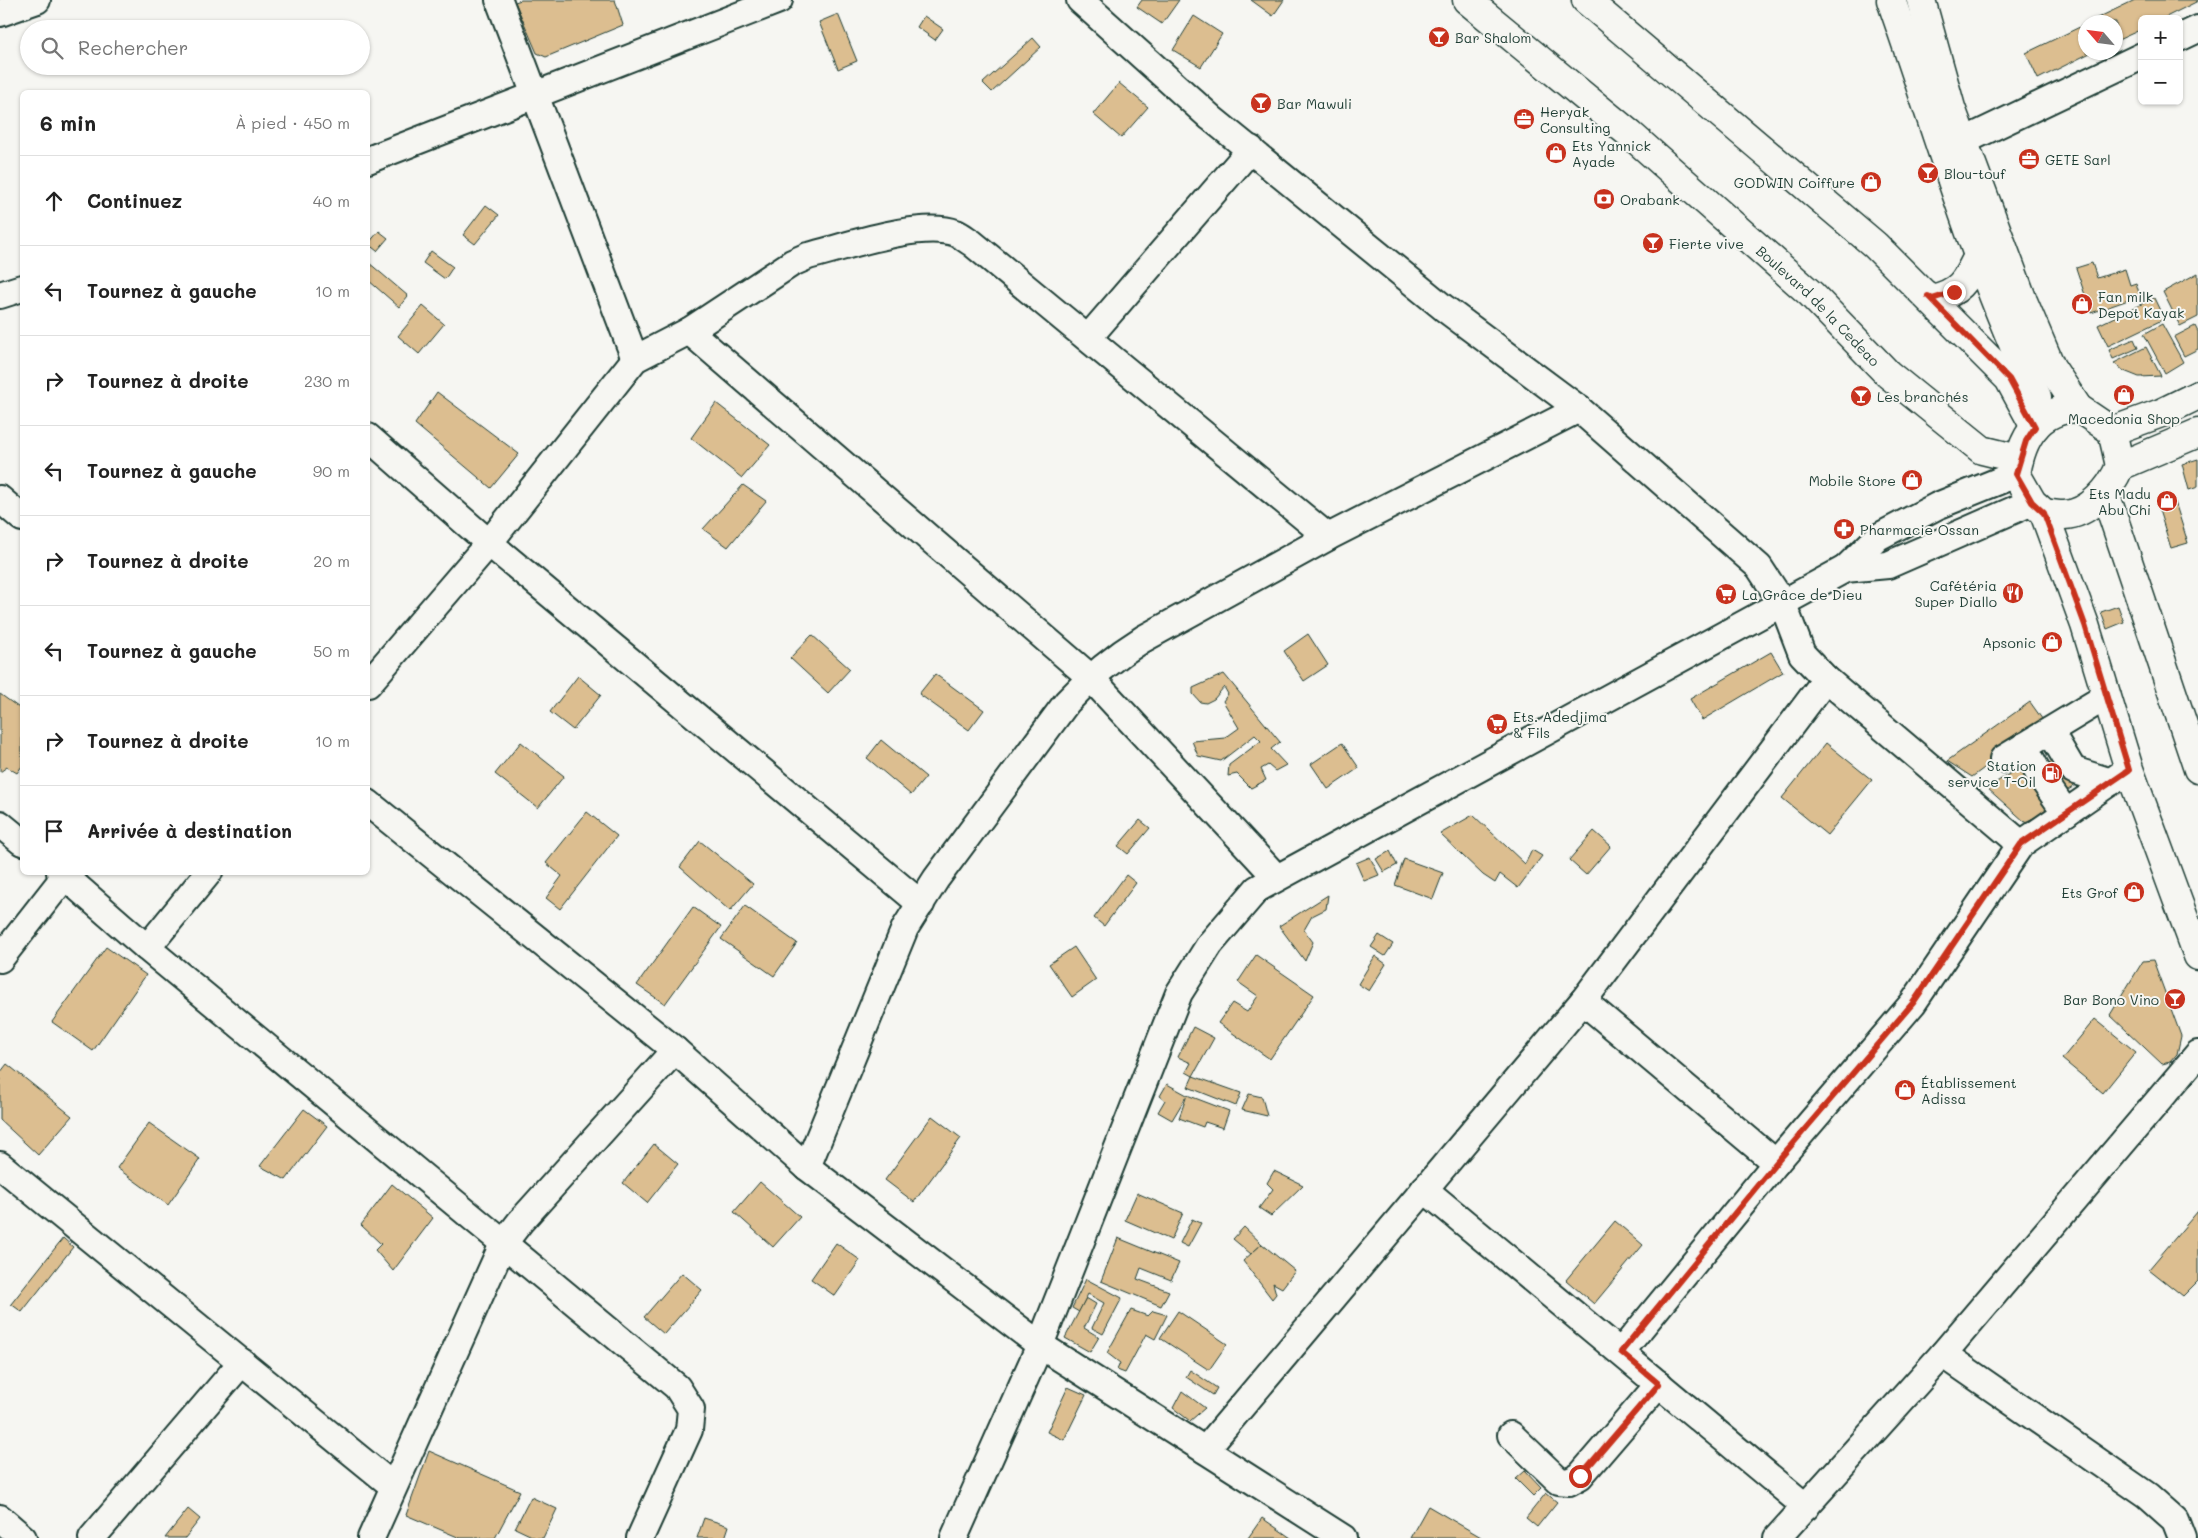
<!DOCTYPE html>
<html lang="fr">
<meta charset="utf-8">
<style>
body{margin:0;font-family:Mali,sans-serif;background:#f2f2f2;color:#222}
.controls{position:absolute;right:15px;top:15px;display:grid;overflow:hidden;border-radius:8px;box-shadow:0 1px 4px #0004}
.controls button{width:45px;height:45px;display:grid;place-items:center;padding:0;border:0;border-bottom:1px solid #e0e0e0;background:#fff;color:#222;font:25px sans-serif}
.compass{position:absolute;left:2078px;top:15px;width:45px;height:45px;border-radius:50%;background:#fff;box-shadow:0 1px 4px #0004;rotate:298deg}
.stop{position:absolute;width:15px;height:15px;margin:-11px;border:4px solid #c8321e;border-radius:50%;background:#fff}
.stop.end{background:#c8321e;border-color:#fff;box-shadow:0 1px 5px #0008}
.list{margin:0;padding:0;list-style:none}
h2{display:flex;justify-content:space-between;align-items:center;height:65px;margin:0;padding:0 20px;font-size:21px}
h2 small{font-size:16px;font-weight:400;color:#767676}
.list li{display:grid;grid-template-columns:32px 1fr auto;gap:15px;align-items:center;box-sizing:border-box;height:90px;padding:0 20px;border-top:1px solid #e0e0e0}
.list b{display:block;font-size:19px;white-space:nowrap}
.list em{font-size:16px;font-style:normal;color:#767676}
.icon{flex:none;width:28px;height:28px;fill:none;stroke:currentColor;stroke-width:2;stroke-linecap:round;stroke-linejoin:round}
.map{position:relative;flex:none;width:2198px;height:1538px;overflow:hidden}
.search{position:absolute;background:#fff;box-shadow:0 1px 4px #0004;left:20px;top:20px;width:350px;height:55px;display:flex;align-items:center;gap:12px;box-sizing:border-box;padding:0 18px;border-radius:28px;color:#767676;font-size:19px}
.panel{position:absolute;background:#fff;box-shadow:0 1px 4px #0004;left:20px;top:90px;width:350px;height:785px;border-radius:8px}
.map>svg:first-child{display:block}
.building{fill:#dcbe90;stroke:#1f3d34}
.lines{fill:none;stroke-linecap:round;stroke-linejoin:round}
.minor-casing{stroke:#1f3d34;stroke-width:30}
.major-casing{stroke:#1f3d34;stroke-width:31}
.minor{stroke:#f6f6f2;stroke-width:26}
.major{stroke:#f6f6f2;stroke-width:28}
.route{stroke:#c8321e;stroke-width:6}
.labels{text-anchor:middle;dominant-baseline:central;stroke-width:4;stroke-linejoin:round;paint-order:stroke}
.poi-label{font-size:14px;fill:#1f3d34;stroke:#f6f6f2;text-anchor:start}
.street-label{font-size:14px;fill:#1f3d34;stroke:#f6f6f2}
</style>
<div class="map">
<svg width="2198" height="1538" viewBox="0 0 2198 1538">
<rect width="100%" height="100%" fill="#f6f6f2"/>
<filter id="ink" filterUnits="userSpaceOnUse"><feTurbulence type="fractalNoise" baseFrequency=".02" numOctaves="2"/><feDisplacementMap in="SourceGraphic" scale="10" xChannelSelector="R" yChannelSelector="G"/><feConvolveMatrix kernelMatrix="1 2 1 2 8 2 1 2 1" color-interpolation-filters="sRGB"/></filter>
<g filter="url(#ink)">
<g class="building">
<polygon points="521,0 615,0 623,25 546,57 537,53 515,2"/>
<polygon points="1142,0 1179,0 1162,24 1137,7"/>
<polygon points="1251,0 1284,0 1273,16"/>
<polygon points="2135,0 2198,0 2198,1 2162,19 2142,19 2142,29 2116,41 2116,22 2089,22"/>
<polygon points="838,14 857,61 838,69 819,22"/>
<polygon points="924,16 943,29 935,40 917,27"/>
<polygon points="1194,16 1222,34 1201,67 1173,50"/>
<polygon points="2086,24 2086,52 2092,52 2038,79 2026,53"/>
<polygon points="1033,38 1041,47 992,92 983,83"/>
<polygon points="1119,83 1148,107 1121,138 1093,114"/>
<polygon points="486,205 499,215 475,244 463,235"/>
<polygon points="379,231 388,238 377,251 368,244"/>
<polygon points="431,251 453,267 445,279 423,263"/>
<polygon points="368,262 408,296 399,307 368,280"/>
<polygon points="2092,263 2097,278 2125,269 2130,285 2136,283 2140,296 2091,313 2076,268"/>
<polygon points="2198,273 2198,317 2180,326 2163,292"/>
<polygon points="2154,298 2164,319 2108,346 2098,325"/>
<polygon points="423,306 444,324 419,354 398,336"/>
<polygon points="2162,324 2183,362 2165,373 2144,334"/>
<polygon points="2195,326 2198,332 2198,349 2184,356 2174,337"/>
<polygon points="2134,339 2138,348 2113,359 2109,350"/>
<polygon points="2146,347 2161,376 2139,377 2124,371 2114,363"/>
<polygon points="437,392 519,454 491,488 415,424"/>
<polygon points="716,403 770,445 742,478 691,438"/>
<polygon points="2198,459 2198,487 2189,490 2182,464"/>
<polygon points="743,485 766,501 728,547 703,529"/>
<polygon points="2175,502 2188,543 2171,548 2158,507"/>
<polygon points="2118,606 2124,622 2107,629 2101,612"/>
<polygon points="1308,634 1328,665 1304,681 1284,651"/>
<polygon points="812,635 850,669 828,693 790,658"/>
<polygon points="1771,652 1783,672 1702,720 1690,699"/>
<polygon points="935,674 984,710 969,730 919,694"/>
<polygon points="1224,674 1280,742 1271,749 1286,765 1275,771 1268,765 1261,769 1266,780 1251,788 1237,774 1228,776 1229,765 1261,741 1255,735 1221,761 1198,756 1192,741 1225,738 1239,728 1223,701 1228,694 1224,687 1214,699 1206,703 1200,702 1193,694 1193,688"/>
<polygon points="578,676 601,695 573,730 550,712"/>
<polygon points="0,694 22,710 22,766 17,773 7,767 0,772"/>
<polygon points="2030,702 2045,723 1972,777 1947,761"/>
<polygon points="881,740 926,777 911,795 867,758"/>
<polygon points="521,742 564,776 538,808 495,774"/>
<polygon points="1342,743 1359,768 1328,789 1311,764"/>
<polygon points="1826,743 1872,780 1827,835 1782,798"/>
<polygon points="2058,757 2076,785 2057,797 2039,769"/>
<polygon points="2025,764 2057,807 2025,822 1987,788"/>
<polygon points="587,812 617,836 560,909 546,898 562,876 546,863"/>
<polygon points="1473,815 1525,864 1532,850 1542,856 1518,888 1500,874 1495,883 1483,875 1440,834"/>
<polygon points="1140,820 1150,828 1128,854 1118,846"/>
<polygon points="1594,831 1611,846 1586,875 1569,860"/>
<polygon points="700,841 753,884 730,911 680,867"/>
<polygon points="1390,851 1397,865 1384,872 1376,859"/>
<polygon points="1370,857 1379,875 1364,881 1356,863"/>
<polygon points="1404,859 1443,873 1433,899 1395,885"/>
<polygon points="1126,875 1136,883 1104,926 1094,918"/>
<polygon points="1328,895 1326,909 1312,916 1304,930 1313,942 1305,961 1279,926"/>
<polygon points="745,906 797,943 774,976 721,939"/>
<polygon points="693,907 721,927 665,1004 637,985"/>
<polygon points="1379,935 1393,944 1385,956 1371,947"/>
<polygon points="106,947 146,975 93,1051 52,1022"/>
<polygon points="1074,947 1096,980 1072,997 1049,964"/>
<polygon points="1256,955 1314,995 1270,1059 1218,1023 1232,1003 1247,1012 1258,996 1238,982"/>
<polygon points="1375,956 1386,964 1369,991 1358,984"/>
<polygon points="2153,960 2181,1036 2177,1054 2170,1062 2162,1064 2110,1015 2143,961"/>
<polygon points="2095,1019 2136,1052 2103,1093 2062,1059"/>
<polygon points="1193,1027 1214,1038 1193,1076 1186,1072 1191,1063 1178,1057"/>
<polygon points="7,1064 72,1116 38,1155 0,1120 0,1073"/>
<polygon points="1193,1076 1241,1093 1236,1106 1188,1087"/>
<polygon points="1167,1084 1187,1095 1172,1120 1158,1112 1165,1100 1160,1096"/>
<polygon points="1249,1094 1262,1097 1267,1116 1242,1110"/>
<polygon points="1187,1095 1229,1111 1223,1128 1205,1122 1203,1127 1179,1118"/>
<polygon points="304,1109 327,1126 286,1180 260,1166"/>
<polygon points="932,1116 961,1138 914,1202 885,1180"/>
<polygon points="149,1123 200,1159 168,1205 117,1168"/>
<polygon points="654,1144 678,1164 647,1203 623,1183"/>
<polygon points="1274,1171 1303,1185 1271,1216 1259,1208 1273,1189 1267,1183"/>
<polygon points="760,1182 800,1217 773,1247 734,1212"/>
<polygon points="392,1184 433,1218 393,1271 375,1250 381,1244 361,1225"/>
<polygon points="1137,1193 1183,1213 1171,1240 1125,1220"/>
<polygon points="2198,1211 2198,1281 2183,1296 2149,1269"/>
<polygon points="1192,1219 1201,1223 1188,1247 1180,1243"/>
<polygon points="1615,1221 1643,1245 1594,1304 1566,1280"/>
<polygon points="1244,1227 1262,1244 1251,1254 1233,1239"/>
<polygon points="63,1238 73,1247 22,1312 11,1304"/>
<polygon points="1118,1238 1179,1263 1171,1280 1141,1268 1137,1279 1169,1291 1161,1306 1101,1281"/>
<polygon points="836,1243 860,1260 835,1296 811,1279"/>
<polygon points="1262,1244 1295,1271 1282,1288 1273,1283 1276,1294 1272,1299 1243,1261"/>
<polygon points="682,1273 702,1290 664,1334 644,1317"/>
<polygon points="1086,1279 1122,1298 1103,1334 1092,1328 1104,1303 1088,1294 1079,1312 1072,1308"/>
<polygon points="1086,1298 1096,1304 1084,1328 1099,1337 1090,1352 1065,1338"/>
<polygon points="1131,1310 1148,1316 1153,1311 1167,1315 1155,1339 1146,1334 1125,1373 1117,1370 1120,1363 1107,1353"/>
<polygon points="1178,1311 1227,1344 1209,1370 1160,1338"/>
<polygon points="1190,1370 1217,1388 1213,1395 1186,1377"/>
<polygon points="1068,1387 1086,1395 1064,1440 1047,1432"/>
<polygon points="1182,1391 1205,1408 1190,1421 1173,1408"/>
<polygon points="429,1451 520,1491 495,1538 460,1538 406,1515"/>
<polygon points="1525,1471 1541,1488 1533,1496 1516,1479"/>
<polygon points="1546,1493 1557,1502 1537,1527 1526,1518"/>
<polygon points="531,1497 557,1509 543,1538 536,1538 515,1528"/>
<polygon points="1428,1506 1481,1537 1480,1538 1410,1538"/>
<polygon points="188,1509 200,1519 185,1538 165,1538"/>
<polygon points="704,1518 729,1526 725,1538 697,1538"/>
<polygon points="1262,1518 1291,1538 1248,1538"/>
</g>
<g class="lines">
<g class="minor-casing">
<g id="minor">
<polyline points="499,0 635,359"/>
<polyline points="1080,0 1211,118 1444,308 1579,409 1759,567 1782,602 1802,654 1826,679 2021,844"/>
<polyline points="0,13 37,0"/>
<polyline points="2179,38 2198,29"/>
<polyline points="1964,141 2142,56"/>
<polyline points="368,160 779,0"/>
<polyline points="0,295 22,288"/>
<polyline points="689,331 1090,677 1276,877"/>
<polyline points="1088,338 1251,149"/>
<polyline points="368,437 489,543 921,904"/>
<polyline points="0,499 22,518"/>
<polyline points="1845,569 1888,565 2032,502"/>
<path d="M 368,684 L 489,543 L 635,359 L 689,331 L 792,263 L 808,256 C 845,247 920,220 956,233 C 961,235 967,240 972,243 L 1328,537"/>
<polyline points="2050,731 2073,770 2111,782"/>
<polyline points="2024,746 2039,774 2066,813"/>
<polyline points="2003,759 2107,696"/>
<polyline points="368,803 675,1050 807,1167 1040,1345 1343,1538"/>
<polyline points="0,824 22,842"/>
<polyline points="60,872 147,948 677,1387 691,1409 689,1430 640,1538"/>
<polyline points="147,948 209,872"/>
<polyline points="0,959 65,876"/>
<polyline points="1583,1001 1776,1163"/>
<polyline points="0,1165 393,1486"/>
<path d="M 807,1167 L 905,928 L 936,879 L 1067,702 C 1090,677 1114,657 1143,639 L 1328,537 L 1579,409"/>
<polyline points="1424,1189 1806,1507"/>
<polyline points="1621,1352 1776,1163 1913,1003 2021,844 2129,769"/>
<polyline points="1943,1354 2148,1496 2175,1520 2182,1538"/>
<polyline points="1511,1435 1559,1481 1569,1482 1580,1476 1659,1384"/>
<polyline points="1205,1450 1583,1001 1826,679"/>
<polyline points="0,1518 23,1538"/>
<polyline points="92,1538 242,1362"/>
<polyline points="371,1538 503,1244 520,1222 675,1050"/>
<polyline points="954,1538 1040,1345 1179,993 1210,944 1257,889 1845,569 1878,537 1937,506 2016,474"/>
<polyline points="1777,1538 1943,1354 2198,1054"/>
</g>
</g>
<g class="major-casing">
<g id="major">
<path id="s1" d="M 1467,0 L 1631,135 L 1811,294 L 1888,374 L 1982,450 L 2019,459"/>
<polyline points="1586,0 1875,245 2009,379 2035,427"/>
<path d="M 1891,0 C 1938,133 1976,270 2037,397"/>
<path d="M 1921,0 L 1951,108 L 2023,301 L 2051,367 L 2078,408 L 2112,431 L 2120,466 C 2111,488 2089,514 2064,515 C 2057,515 2050,514 2044,513"/>
<path d="M 1928,296 L 1932,299 C 1962,292 1966,280 1979,254"/>
<path d="M 2078,408 C 2038,409 2022,438 2016,474 L 2032,502 L 2044,513 L 2085,625 L 2129,769 L 2198,956"/>
<polyline points="2112,431 2161,413 2198,395"/>
<polyline points="2120,466 2198,433"/>
<polyline points="2105,493 2198,769"/>
</g>
</g>
<use href="#minor" class="minor"/>
<use href="#major" class="major"/>
</g>
</g>
<g class="lines" filter="url(#ink)">
<polyline class="route" points="1580,1476 1659,1384 1621,1352 1776,1163 1913,1003 2021,844 2129,770 2085,625 2044,513 2032,502 2016,474 2026,441 2035,427 2009,379 1928,296 1932,299 1954,292"/>
</g>
<defs>
<g id="bar-disc" transform="scale(1.125)"><circle r="9.5" fill="#c8321e" stroke="#f6f6f2"/><path d="M-6-5H6L.8 .8V4.5H3.5V6h-7V4.5H-.8V.8Z" fill="#fff"/></g>
<g id="office-disc" transform="scale(1.125)"><circle r="9.5" fill="#c8321e" stroke="#f6f6f2"/><path d="M-6-3h4V-5.5h4V-3h4V5H-6ZM-1-4.5V-3h2v-1.5ZM-6 0V1H6V0Z" fill="#fff"/></g>
<g id="shop-disc" transform="scale(1.125)"><circle r="9.5" fill="#c8321e" stroke="#f6f6f2"/><path d="M-5-2.5h2.3a2.7 3.5 0 0 1 5.4 0H5L5.5 6h-11ZM-1.5-2.5h3a1.5 2.3 0 0 0-3 0Z" fill="#fff"/></g>
<g id="bank-disc" transform="scale(1.125)"><circle r="9.5" fill="#c8321e" stroke="#f6f6f2"/><path d="M-6-4H6V4H-6ZM0-2.3a2.3 2.3 0 1 0 0 4.6a2.3 2.3 0 1 0 0-4.6Z" fill="#fff"/></g>
<g id="pharmacy-disc" transform="scale(1.125)"><circle r="9.5" fill="#c8321e" stroke="#f6f6f2"/><path d="M-2-6h4v4h4v4h-4v4h-4v-4h-4v-4h4Z" fill="#fff"/></g>
<g id="restaurant-disc" transform="scale(1.125)"><circle r="9.5" fill="#c8321e" stroke="#f6f6f2"/><path d="M-5-6h1v4h1v-4h1v4h1v-4h1v5L-1.5 .5V6h-2V.5L-5-1ZM5-6V6H3V1.5H1.5Q1.5-4 5-6Z" fill="#fff"/></g>
<g id="supermarket-disc" transform="scale(1.125)"><circle r="9.5" fill="#c8321e" stroke="#f6f6f2"/><path d="M-6-5.5h2.5l.6 2H6L4.5 2H-2.5L-4.4-4H-6ZM-1.5 3.2a1.3 1.3 0 1 0 .1 0ZM3 3.2a1.3 1.3 0 1 0 .1 0Z" fill="#fff"/></g>
<g id="fuel-disc" transform="scale(1.125)"><circle r="9.5" fill="#c8321e" stroke="#f6f6f2"/><path d="M-5.5-6h7V0h2V4h1.3V-2.5L3-4.5l.8-.8L6-3V5H2.5V1h-1V6h-7ZM-4.2-4.7v3.2H.2V-4.7Z" fill="#fff"/></g>
</defs>
<g fill-rule="evenodd">
<use href="#bar-disc" x="1439" y="37"/>
<use href="#bar-disc" x="1261" y="103"/>
<use href="#office-disc" x="1524" y="119"/>
<use href="#shop-disc" x="1556" y="153"/>
<use href="#office-disc" x="2029" y="159"/>
<use href="#bar-disc" x="1928" y="173"/>
<use href="#shop-disc" x="1871" y="182"/>
<use href="#bank-disc" x="1604" y="199"/>
<use href="#bar-disc" x="1653" y="243"/>
<use href="#shop-disc" x="2082" y="304"/>
<use href="#shop-disc" x="2124" y="395"/>
<use href="#bar-disc" x="1861" y="396"/>
<use href="#shop-disc" x="1912" y="480"/>
<use href="#shop-disc" x="2167" y="501"/>
<use href="#pharmacy-disc" x="1844" y="529"/>
<use href="#restaurant-disc" x="2013" y="593"/>
<use href="#supermarket-disc" x="1726" y="594"/>
<use href="#shop-disc" x="2052" y="642"/>
<use href="#supermarket-disc" x="1497" y="724"/>
<use href="#fuel-disc" x="2052" y="773"/>
<use href="#shop-disc" x="2134" y="892"/>
<use href="#bar-disc" x="2175" y="999"/>
<use href="#shop-disc" x="1905" y="1090"/>
</g>
<g class="labels">
<g class="poi-label">
<text x="1455" y="37">Bar Shalom</text>
<text x="1277" y="103">Bar Mawuli</text>
<text x="1540" y="111">Heryak<tspan x="1540" dy="16">Consulting</tspan></text>
<text x="1572" y="145">Ets Yannick<tspan x="1572" dy="16">Ayade</tspan></text>
<text x="2045" y="159">GETE Sarl</text>
<text x="1944" y="173">Blou-touf</text>
<text x="1855" y="182" text-anchor="end">GODWIN Coiffure</text>
<text x="1620" y="199">Orabank</text>
<text x="1669" y="243">Fierte vive</text>
<text x="2098" y="296">Fan milk<tspan x="2098" dy="16">Depot Kayak</tspan></text>
<text x="1877" y="396">Les branchés</text>
<text x="2124" y="418" text-anchor="middle">Macedonia Shop</text>
<text x="1896" y="480" text-anchor="end">Mobile Store</text>
<text x="2151" y="493" text-anchor="end">Ets Madu<tspan x="2151" dy="16">Abu Chi</tspan></text>
<text x="1860" y="529">Pharmacie Ossan</text>
<text x="1997" y="585" text-anchor="end">Cafétéria<tspan x="1997" dy="16">Super Diallo</tspan></text>
<text x="1742" y="594">La Grâce de Dieu</text>
<text x="2036" y="642" text-anchor="end">Apsonic</text>
<text x="1513" y="716">Ets. Adedjima<tspan x="1513" dy="16">&amp; Fils</tspan></text>
<text x="2036" y="765" text-anchor="end">Station<tspan x="2036" dy="16">service T-Oil</tspan></text>
<text x="2118" y="892" text-anchor="end">Ets Grof</text>
<text x="2159" y="999" text-anchor="end">Bar Bono Vino</text>
<text x="1921" y="1082">Établissement<tspan x="1921" dy="16">Adissa</tspan></text>
</g>
<g class="street-label">
<text stroke="none"><textPath href="#s1" startOffset="466">Boulevard de la Cedeao</textPath></text>
</g>
</g>
</svg>
<div class="controls">
<button>+</button>
<button>−</button>
</div>
<svg class="compass" viewBox="-18 -18 36 36"><path d="M0-13l5 13h-10z" fill="#e53935"/><path d="M0 13l5-13h-10z" fill="#767676"/></svg>
<div class="stop" style="left:1580px;top:1476px"></div>
<div class="stop end" style="left:1954px;top:292px"></div>
<div class="search"><svg class="icon" aria-label="search" viewBox="0 0 24 24"><circle cx="10" cy="10" r="6"/><path d="M15 15l6 6"/></svg>Rechercher</div>
<section class="panel">
<h2>6 min<small>À pied · 450 m</small></h2>
<ul class="list">
<li><svg class="icon" aria-label="ahead" viewBox="0 0 24 24"><path d="M12 20V5M6 11l6-6 6 6"/></svg><div><b>Continuez</b></div><em>40 m</em></li>
<li><svg class="icon" aria-label="left" viewBox="0 0 24 24"><path d="M17 20v-9H6M10 6l-5 5 5 5"/></svg><div><b>Tournez à gauche</b></div><em>10 m</em></li>
<li><svg class="icon" aria-label="right" viewBox="0 0 24 24"><path d="M7 20v-9h11M14 6l5 5-5 5"/></svg><div><b>Tournez à droite</b></div><em>230 m</em></li>
<li><svg class="icon" aria-label="left" viewBox="0 0 24 24"><path d="M17 20v-9H6M10 6l-5 5 5 5"/></svg><div><b>Tournez à gauche</b></div><em>90 m</em></li>
<li><svg class="icon" aria-label="right" viewBox="0 0 24 24"><path d="M7 20v-9h11M14 6l5 5-5 5"/></svg><div><b>Tournez à droite</b></div><em>20 m</em></li>
<li><svg class="icon" aria-label="left" viewBox="0 0 24 24"><path d="M17 20v-9H6M10 6l-5 5 5 5"/></svg><div><b>Tournez à gauche</b></div><em>50 m</em></li>
<li><svg class="icon" aria-label="right" viewBox="0 0 24 24"><path d="M7 20v-9h11M14 6l5 5-5 5"/></svg><div><b>Tournez à droite</b></div><em>10 m</em></li>
<li><svg class="icon" aria-label="arrive" viewBox="0 0 24 24"><path d="M6 21V4h12l-3 4 3 4H6"/></svg><div><b>Arrivée à destination</b></div></li>
</ul>
</section>
</div>
